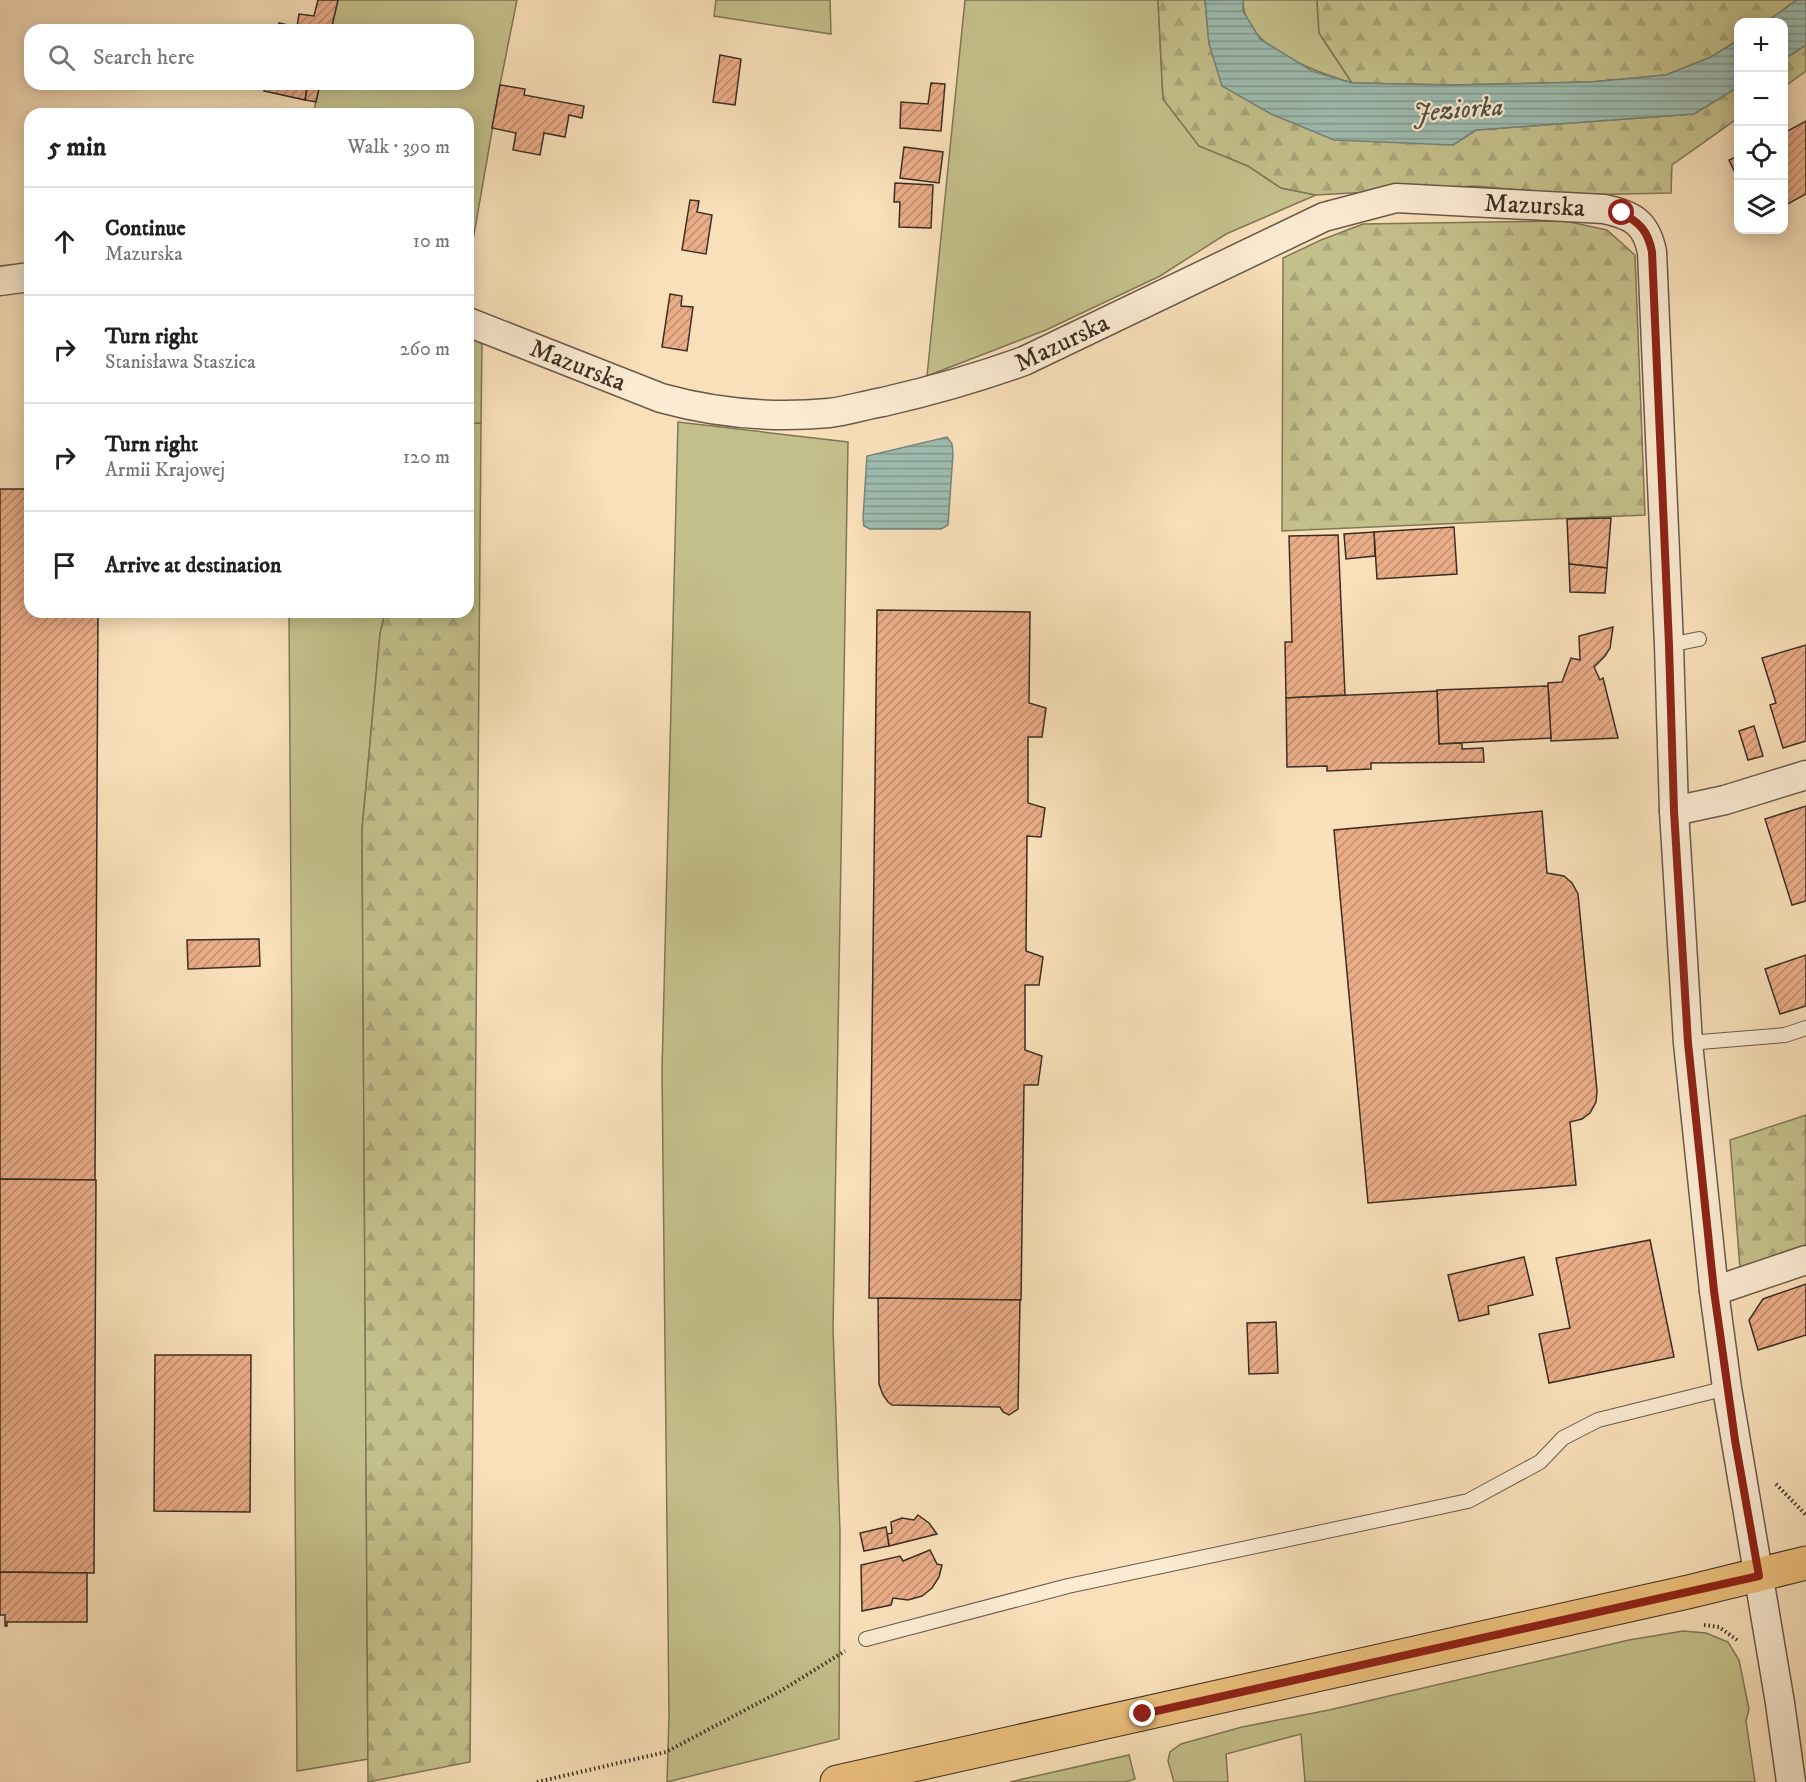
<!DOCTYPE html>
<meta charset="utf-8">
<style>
body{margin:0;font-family:"IM FELL DW Pica",serif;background:#f6f6f6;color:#202124}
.controls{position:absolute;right:18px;top:18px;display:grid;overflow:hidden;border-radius:12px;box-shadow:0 3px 15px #0003}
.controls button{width:54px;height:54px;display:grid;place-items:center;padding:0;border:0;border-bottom:2px solid #e0e0e0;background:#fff;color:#202124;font:30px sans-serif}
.stop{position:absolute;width:18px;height:18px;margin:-14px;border:4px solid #8f2418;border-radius:50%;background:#fff}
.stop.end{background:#8f2418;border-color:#fff;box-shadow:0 2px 6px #0008}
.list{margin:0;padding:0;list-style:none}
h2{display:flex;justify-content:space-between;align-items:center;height:78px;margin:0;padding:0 24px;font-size:26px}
h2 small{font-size:20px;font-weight:400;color:#757577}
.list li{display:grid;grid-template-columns:39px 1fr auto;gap:18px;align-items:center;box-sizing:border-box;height:108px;padding:0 24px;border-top:2px solid #e0e0e0}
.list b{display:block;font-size:22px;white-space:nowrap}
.list p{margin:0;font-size:20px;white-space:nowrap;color:#757577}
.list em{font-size:20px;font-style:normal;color:#757577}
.icon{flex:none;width:33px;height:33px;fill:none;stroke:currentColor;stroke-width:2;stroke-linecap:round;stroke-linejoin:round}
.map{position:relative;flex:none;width:1806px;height:1782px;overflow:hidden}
.search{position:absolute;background:#fff;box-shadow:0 3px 15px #0003;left:24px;top:24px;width:450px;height:66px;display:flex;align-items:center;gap:15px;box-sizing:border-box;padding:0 21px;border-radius:18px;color:#757577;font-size:22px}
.panel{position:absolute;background:#fff;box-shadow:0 3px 15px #0003;left:24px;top:108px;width:450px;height:510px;border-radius:18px}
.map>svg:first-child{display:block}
.green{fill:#c4c08b;stroke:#7f7758;stroke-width:1.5}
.forest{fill:url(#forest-firs);stroke:#7f7758;stroke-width:1.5}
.water{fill:url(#water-rules);stroke:#768479;stroke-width:1.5}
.building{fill:url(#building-hatch);stroke:#3a2e24;stroke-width:1.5}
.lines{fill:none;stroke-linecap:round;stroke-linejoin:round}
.service-casing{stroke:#6a5a4a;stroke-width:16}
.minor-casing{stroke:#6a5a4a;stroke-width:31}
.primary-casing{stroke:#3a2e24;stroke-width:35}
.path{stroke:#3a2e24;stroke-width:4;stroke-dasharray:1.5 3;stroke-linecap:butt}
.service{stroke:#fbebd2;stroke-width:14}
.minor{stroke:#fbebd2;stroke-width:28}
.primary{stroke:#ecc07d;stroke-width:33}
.route{stroke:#8f2418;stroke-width:8}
.labels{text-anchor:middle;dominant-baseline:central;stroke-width:4.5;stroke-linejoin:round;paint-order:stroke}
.street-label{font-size:26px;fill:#3a2e24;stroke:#fbebd2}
.water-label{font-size:27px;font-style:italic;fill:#535247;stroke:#fbebd2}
</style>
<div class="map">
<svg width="1806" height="1782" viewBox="0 0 1806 1782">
<defs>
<pattern id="forest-firs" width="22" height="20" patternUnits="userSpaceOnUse" patternTransform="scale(1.5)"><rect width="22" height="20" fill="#c4c08b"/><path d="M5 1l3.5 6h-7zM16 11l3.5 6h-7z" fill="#a9a578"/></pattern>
<pattern id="water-rules" width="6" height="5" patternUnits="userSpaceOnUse" patternTransform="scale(1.5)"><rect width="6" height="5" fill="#9ebdb1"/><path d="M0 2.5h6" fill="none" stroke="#829a90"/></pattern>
<pattern id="building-hatch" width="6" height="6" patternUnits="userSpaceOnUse" patternTransform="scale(1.5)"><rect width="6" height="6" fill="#ebad88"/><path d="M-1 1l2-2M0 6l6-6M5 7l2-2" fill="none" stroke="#bf8d6f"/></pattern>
</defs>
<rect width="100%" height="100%" fill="#f9e0ba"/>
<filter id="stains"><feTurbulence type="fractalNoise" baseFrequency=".00333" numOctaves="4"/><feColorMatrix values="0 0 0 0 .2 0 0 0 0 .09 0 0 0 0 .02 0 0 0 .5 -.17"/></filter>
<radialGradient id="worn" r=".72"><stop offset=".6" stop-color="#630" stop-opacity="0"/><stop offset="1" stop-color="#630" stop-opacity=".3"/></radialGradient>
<g class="green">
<polygon points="338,0 517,0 500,85 468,269 468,114 313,114 320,84 468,84 468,30 331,30"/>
<polygon points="716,0 830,0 831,34 714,16"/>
<polygon points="965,0 1158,0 1163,99 1199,146 1248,166 1281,188 1316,195 1226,234 1160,276 1046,330 927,376"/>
<path d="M 1243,0 L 1317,0 L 1319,33 L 1352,83 C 1316,72 1242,47 1243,0 Z"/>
<polygon points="468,338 482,342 481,423 468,424"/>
<polygon points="678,422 848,442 833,1329 840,1532 839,1739 667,1782 669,1715 662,1071"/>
<polygon points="289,612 385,612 380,634 362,830 368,1759 297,1771"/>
<polygon points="1683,1631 1706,1633 1728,1642 1739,1660 1749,1709 1746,1721 1755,1782 1305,1782 1301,1734 1226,1754 1228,1782 1174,1782 1168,1761 1170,1752 1181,1744 1242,1727 1329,1710 1629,1640"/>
<polygon points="1129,1755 1135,1779 1125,1782 1010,1782"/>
</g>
<g class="forest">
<polygon points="1158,0 1205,0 1209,44 1453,145 1476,130 1694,114 1738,87 1738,118 1672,165 1671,193 1572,195 1475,186 1316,195 1281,188 1248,166 1199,146 1163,99"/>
<polygon points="1317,0 1797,0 1766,22 1738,22 1738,40 1711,57 1666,75 1591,82 1451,85 1352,83 1319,33"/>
<polygon points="1806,45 1806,71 1784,87 1784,59"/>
<polygon points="1565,221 1607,230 1635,255 1645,515 1282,531 1283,258 1321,240 1363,224"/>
<polygon points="481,423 470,1762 368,1782 362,830 380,634 385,612 468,612 468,424"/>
<polygon points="1806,1115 1806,1245 1740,1268 1730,1140"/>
</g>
<g class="water">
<polygon points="1205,0 1243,0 1243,11 1260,39 1312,71 1352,83 1451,85 1591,82 1666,75 1711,57 1738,40 1738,87 1694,114 1476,130 1453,145 1334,140 1271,114 1222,86 1209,44"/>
<polygon points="1797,0 1806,0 1806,45 1784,59 1784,22 1766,22"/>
<polygon points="947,437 952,444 953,454 948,525 941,529 870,529 864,526 863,518 867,456"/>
</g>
<g class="building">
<polygon points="318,0 338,0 331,30 313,30 297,27 299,14 314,16"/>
<polygon points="279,23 297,27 313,30 278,30"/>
<polygon points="720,55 741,59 735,105 713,102"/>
<polygon points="931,83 945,84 941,131 900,128 901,102 928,104"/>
<polygon points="266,84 308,84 305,100 264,91"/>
<polygon points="308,84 320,84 316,102 305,100"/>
<polygon points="500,85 525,89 524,95 584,106 582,118 569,115 565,137 544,133 540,155 513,150 516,133 492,128"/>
<polygon points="1806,121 1806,194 1784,206 1784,133"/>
<polygon points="904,147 943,152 939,183 900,178"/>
<polygon points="1738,156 1738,179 1729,160"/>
<polygon points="895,183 933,185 931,228 899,227 900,202 894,202"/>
<polygon points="690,200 699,201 697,212 712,215 706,254 682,250"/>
<polygon points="670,294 682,296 681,306 693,307 687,351 662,347"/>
<polygon points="0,489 30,489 30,612 98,612 95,1180 0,1179"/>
<polygon points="1611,518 1607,568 1569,564 1567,519"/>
<polygon points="1454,527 1457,574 1377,579 1374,532"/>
<polygon points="1374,532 1375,556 1346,559 1344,534"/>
<polygon points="1338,535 1345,695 1286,698 1285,642 1292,642 1289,536"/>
<polygon points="1569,564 1607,568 1605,593 1570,592"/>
<polygon points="877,610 1030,612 1029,703 1046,708 1042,737 1028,737 1028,803 1045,808 1041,837 1027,836 1026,951 1043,957 1039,985 1025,985 1025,1050 1042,1056 1038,1085 1024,1085 1021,1300 869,1298"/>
<polygon points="1613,627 1610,648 1605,656 1594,667 1600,680 1603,678 1618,738 1551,741 1548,683 1562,682 1571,658 1580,660 1579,636"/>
<polygon points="1806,645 1806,741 1783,748 1770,705 1776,703 1762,658"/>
<polygon points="1548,686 1551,738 1439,744 1437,690"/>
<polygon points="1437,691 1439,744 1462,743 1462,749 1483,748 1484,762 1371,763 1371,769 1327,771 1327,766 1287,767 1286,698"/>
<polygon points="1754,726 1763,756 1748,760 1739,731"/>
<polygon points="1806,806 1806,901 1792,905 1765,819"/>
<polygon points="1542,811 1547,873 1564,876 1572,883 1578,894 1597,1091 1596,1102 1590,1113 1582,1119 1570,1122 1576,1185 1368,1203 1334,830"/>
<polygon points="259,939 260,966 188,969 187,940"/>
<polygon points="1806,955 1806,1006 1780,1014 1765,969"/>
<polygon points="0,1179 96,1180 94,1573 0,1572"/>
<polygon points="1650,1240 1674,1357 1549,1383 1539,1334 1570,1328 1556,1258"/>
<polygon points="1524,1257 1533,1295 1488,1306 1489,1314 1459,1321 1448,1275"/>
<polygon points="1806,1284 1806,1335 1758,1350 1749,1320 1763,1299"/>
<polygon points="878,1298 1020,1300 1018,1409 1009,1415 1003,1412 1000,1407 892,1405 888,1402 883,1395 879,1384"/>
<polygon points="1276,1322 1278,1373 1249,1374 1247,1323"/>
<polygon points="155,1355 251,1355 250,1512 154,1511"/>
<polygon points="918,1515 929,1523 937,1534 889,1546 887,1534 892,1533 891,1522 902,1518 914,1520"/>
<polygon points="886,1527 889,1546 864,1551 860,1533"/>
<polygon points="930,1550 937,1564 942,1565 939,1577 932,1588 922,1596 908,1600 893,1598 891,1605 862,1611 861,1565 900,1556 903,1561"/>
<polygon points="0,1572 87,1573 87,1622 7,1622 7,1626 5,1626 5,1615 0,1615"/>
</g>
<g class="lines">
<g class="service-casing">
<g id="service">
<polyline points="1669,645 1699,639"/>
<polyline points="1688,1043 1785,1035 1806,1028"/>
<polyline points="866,1639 1068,1586 1468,1501 1540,1462 1563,1438 1598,1420 1727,1388"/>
</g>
</g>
<g class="minor-casing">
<g id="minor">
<polyline points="0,281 30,277"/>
<path id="s1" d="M 468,322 L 661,398 C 715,413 774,418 829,413 C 847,411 865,405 883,402 C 931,391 977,378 1024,361 L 1324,217 L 1396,198 L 1604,209 C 1632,215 1646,222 1652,252 L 1669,645 L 1674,811 L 1688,1043 L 1714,1291 L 1727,1388 L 1780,1703 L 1791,1782"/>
<polyline points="1674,811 1725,800 1806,775"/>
<polyline points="1714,1291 1806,1260"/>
</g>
</g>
<g class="primary-casing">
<polyline id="primary" points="837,1782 1688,1592 1806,1563"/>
</g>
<g class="path">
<polyline points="1776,1484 1806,1515"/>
<polyline points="1704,1625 1719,1627 1737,1640"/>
<polyline points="537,1782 666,1752 779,1692 845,1651"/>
</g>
<use href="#service" class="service"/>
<use href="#minor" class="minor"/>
<use href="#primary" class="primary"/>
</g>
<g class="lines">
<path class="route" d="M 1143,1714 L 1759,1576 L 1735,1440 L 1714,1291 L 1688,1043 L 1674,811 L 1669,645 L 1652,252 C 1648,231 1640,223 1622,213"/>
</g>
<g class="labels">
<g class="street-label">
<text stroke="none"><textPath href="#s1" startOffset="1125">Mazurska</textPath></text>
<text stroke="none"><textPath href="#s1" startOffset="621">Mazurska</textPath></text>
<text stroke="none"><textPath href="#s1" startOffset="118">Mazurska</textPath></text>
</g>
<g class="water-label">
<text transform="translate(1458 110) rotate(-4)">Jeziorka</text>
</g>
</g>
<rect width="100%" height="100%" filter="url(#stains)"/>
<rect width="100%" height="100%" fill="url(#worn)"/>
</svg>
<div class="controls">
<button>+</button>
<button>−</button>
<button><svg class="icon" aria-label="locate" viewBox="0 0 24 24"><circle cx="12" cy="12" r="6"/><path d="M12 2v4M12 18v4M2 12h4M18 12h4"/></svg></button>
<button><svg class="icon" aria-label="layers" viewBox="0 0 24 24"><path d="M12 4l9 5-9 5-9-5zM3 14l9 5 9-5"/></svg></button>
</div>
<div class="stop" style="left:1622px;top:213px"></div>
<div class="stop end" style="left:1143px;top:1714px"></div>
<div class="search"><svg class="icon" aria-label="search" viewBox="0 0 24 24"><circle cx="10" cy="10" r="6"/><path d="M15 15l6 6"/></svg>Search here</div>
<section class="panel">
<h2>5 min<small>Walk · 390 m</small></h2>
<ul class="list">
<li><svg class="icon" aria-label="ahead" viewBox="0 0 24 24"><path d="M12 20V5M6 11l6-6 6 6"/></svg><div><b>Continue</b><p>Mazurska</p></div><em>10 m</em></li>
<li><svg class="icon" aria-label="right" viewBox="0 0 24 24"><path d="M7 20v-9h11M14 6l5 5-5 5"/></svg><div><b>Turn right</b><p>Stanisława Staszica</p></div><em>260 m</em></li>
<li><svg class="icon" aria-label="right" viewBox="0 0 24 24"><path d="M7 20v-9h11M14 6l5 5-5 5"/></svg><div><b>Turn right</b><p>Armii Krajowej</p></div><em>120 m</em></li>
<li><svg class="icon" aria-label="arrive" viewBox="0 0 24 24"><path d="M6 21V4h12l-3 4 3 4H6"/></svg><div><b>Arrive at destination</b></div></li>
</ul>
</section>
</div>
